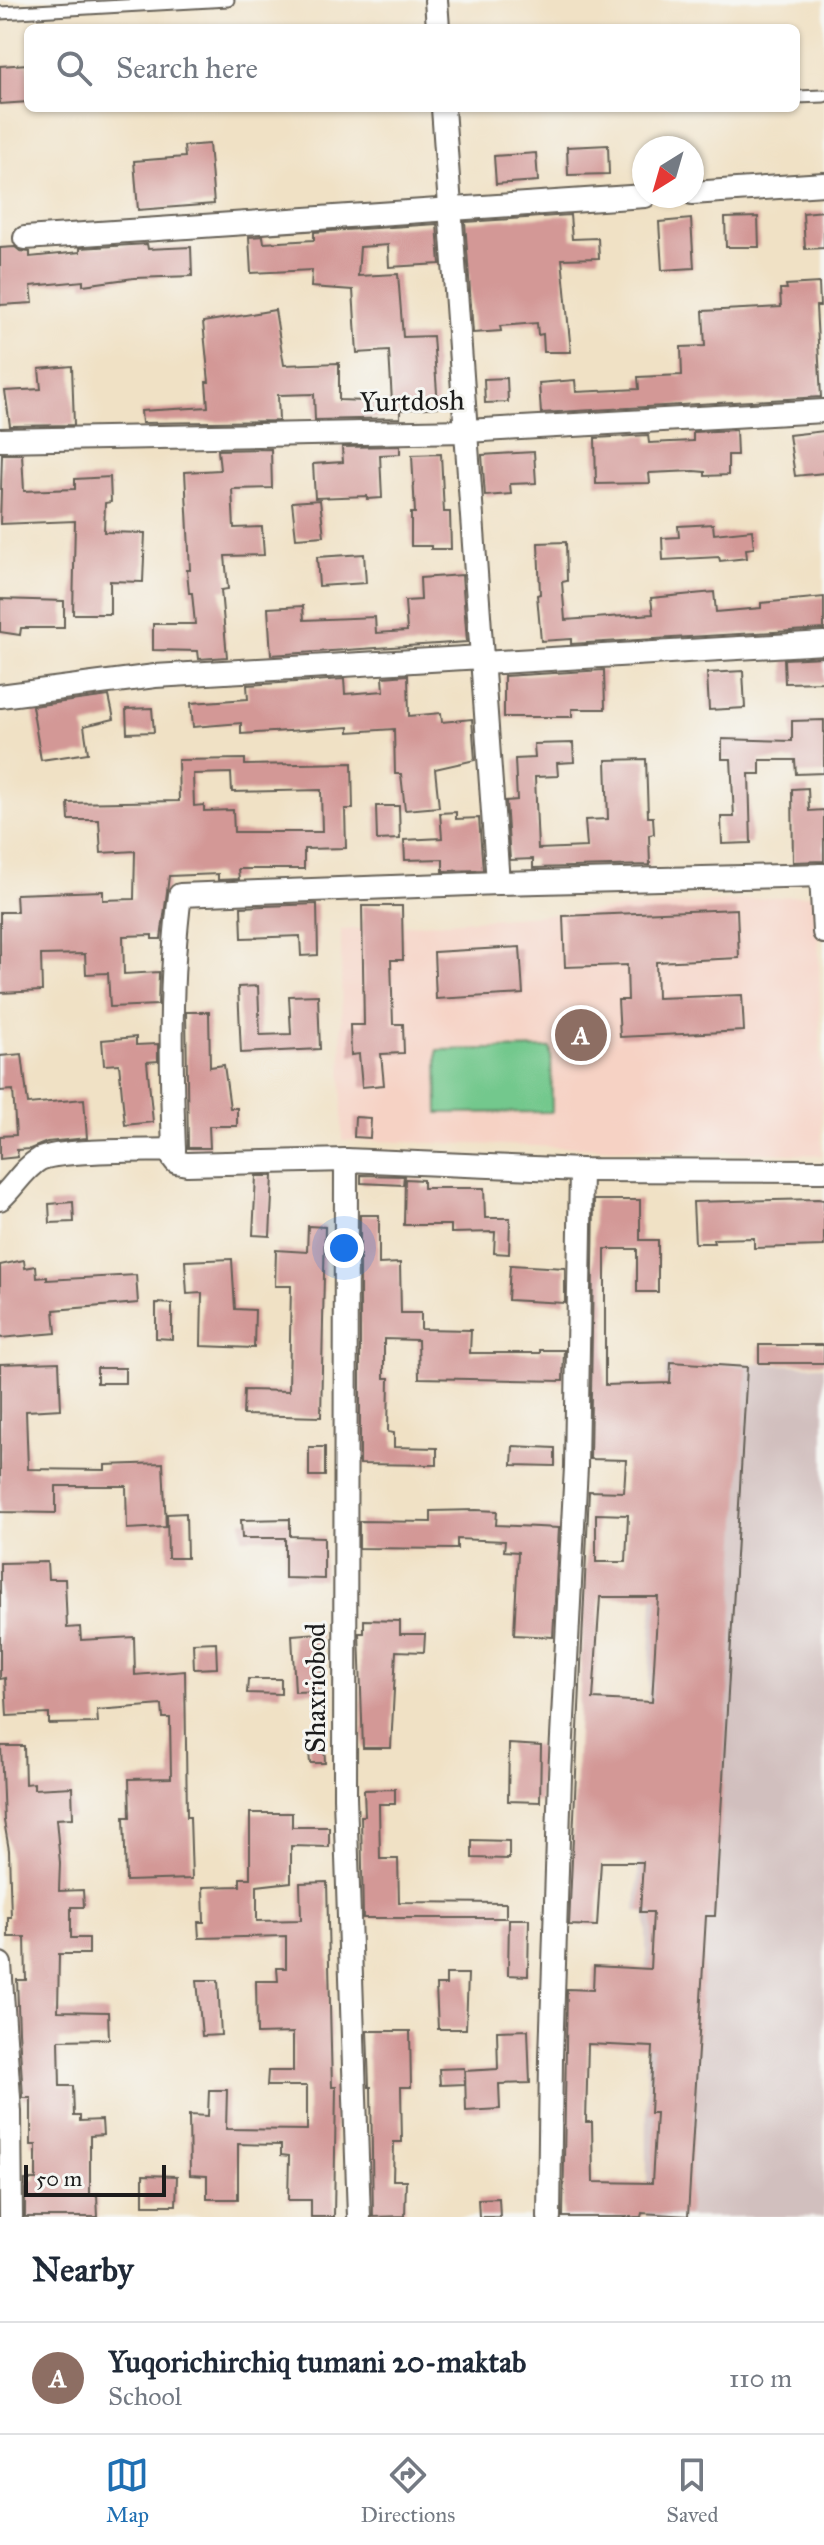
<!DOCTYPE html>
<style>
body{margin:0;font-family:"IM FELL Great Primer",serif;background:#f6f6f7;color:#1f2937}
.compass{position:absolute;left:632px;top:136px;width:72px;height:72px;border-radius:50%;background:#fff;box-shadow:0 2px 6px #0004;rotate:217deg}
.scale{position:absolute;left:24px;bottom:20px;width:142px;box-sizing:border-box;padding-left:8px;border:4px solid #1c1c1c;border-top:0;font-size:22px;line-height:28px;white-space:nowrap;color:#1c1c1c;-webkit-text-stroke:6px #f6f6f2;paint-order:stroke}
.you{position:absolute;left:344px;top:1248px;width:28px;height:28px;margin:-20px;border:6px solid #fff;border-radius:50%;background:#1a73e8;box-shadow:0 0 0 12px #1a73e833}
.badge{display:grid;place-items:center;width:52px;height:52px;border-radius:50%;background:#1f6fb2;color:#fff;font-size:26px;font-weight:700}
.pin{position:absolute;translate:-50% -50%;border:4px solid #fff;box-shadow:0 2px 8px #0006}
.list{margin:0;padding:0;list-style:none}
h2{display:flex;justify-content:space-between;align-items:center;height:104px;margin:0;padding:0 32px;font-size:34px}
h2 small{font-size:26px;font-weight:400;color:#747a83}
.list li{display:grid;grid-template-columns:52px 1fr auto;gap:24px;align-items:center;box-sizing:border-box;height:112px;padding:0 32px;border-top:2px solid #e0e1e3}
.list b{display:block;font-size:30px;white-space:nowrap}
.list p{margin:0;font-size:26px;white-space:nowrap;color:#747a83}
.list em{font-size:26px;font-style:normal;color:#747a83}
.icon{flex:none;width:44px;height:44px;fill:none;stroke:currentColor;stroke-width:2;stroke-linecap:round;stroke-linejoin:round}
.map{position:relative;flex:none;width:824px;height:2217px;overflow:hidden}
.search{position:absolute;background:#fff;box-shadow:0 2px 6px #0004;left:24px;right:24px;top:24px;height:88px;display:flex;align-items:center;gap:20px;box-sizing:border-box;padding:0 28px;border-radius:12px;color:#747a83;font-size:30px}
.sheet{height:216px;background:#fff}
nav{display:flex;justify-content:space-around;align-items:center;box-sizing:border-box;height:112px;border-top:2px solid #e0e1e3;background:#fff;font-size:22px;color:#747a83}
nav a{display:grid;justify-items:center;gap:4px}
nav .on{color:#1f6fb2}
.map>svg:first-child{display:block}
.built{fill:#f6d2c4}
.industrial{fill:#d1bfbe}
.green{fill:#73c88d;stroke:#487254;stroke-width:2}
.building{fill:#d39896;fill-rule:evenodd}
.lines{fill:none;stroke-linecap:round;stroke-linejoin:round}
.service-casing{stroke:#666157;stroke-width:15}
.minor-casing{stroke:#666157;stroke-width:26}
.service{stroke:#fff;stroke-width:11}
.minor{stroke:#fff;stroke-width:22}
.labels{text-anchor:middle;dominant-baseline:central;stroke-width:6;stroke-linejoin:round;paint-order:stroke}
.street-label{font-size:28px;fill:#1c1c1c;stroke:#f6f6f2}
</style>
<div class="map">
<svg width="824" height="2217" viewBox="0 0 824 2217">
<rect width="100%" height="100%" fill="#f6f6f2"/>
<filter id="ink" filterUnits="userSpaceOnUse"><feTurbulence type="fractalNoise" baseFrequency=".0125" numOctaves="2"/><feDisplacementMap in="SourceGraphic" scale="16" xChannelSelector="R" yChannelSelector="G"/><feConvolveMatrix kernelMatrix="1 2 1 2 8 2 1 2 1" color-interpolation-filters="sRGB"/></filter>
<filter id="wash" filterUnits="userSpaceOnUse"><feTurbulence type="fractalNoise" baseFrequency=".006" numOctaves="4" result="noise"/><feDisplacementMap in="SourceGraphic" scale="32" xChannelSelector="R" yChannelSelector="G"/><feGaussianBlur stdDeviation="1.8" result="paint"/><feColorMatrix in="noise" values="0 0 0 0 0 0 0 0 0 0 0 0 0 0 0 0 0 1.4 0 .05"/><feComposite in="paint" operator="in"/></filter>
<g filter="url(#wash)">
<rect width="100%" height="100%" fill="#f0e1c5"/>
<polygon class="built" points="818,894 822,1155 342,1140 341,930"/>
<polygon class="industrial" points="666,1361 824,1366 824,2217 647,2217 646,1914 636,1911"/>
<polygon class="green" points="551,1048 552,1112 438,1113 437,1050"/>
<g id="blocks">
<g class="building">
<polygon points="28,64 28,102 0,104 0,66"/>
<polygon points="209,144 214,204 138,210 134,161 185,157 184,146"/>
<polygon points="608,145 609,174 568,175 567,147"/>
<polygon points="536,153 538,181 496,184 494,156"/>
<polygon points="824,211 824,248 805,249 803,213"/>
<polygon points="570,215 572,239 598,238 599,258 562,259 571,352 544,352 543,334 538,335 537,323 500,326 501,331 473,333 465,222"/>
<polygon points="758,217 759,247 726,247 725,218"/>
<polygon points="691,219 694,268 662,270 659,222"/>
<polygon points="437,224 440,264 389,267 388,245 360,247 358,276 398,274 403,337 433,336 438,407 400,410 400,418 315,420 314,394 278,395 279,421 142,423 141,411 208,407 206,382 209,382 203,322 275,310 284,365 339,363 339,400 392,402 389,351 357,353 353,290 311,287 312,270 251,273 249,237 263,236 264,243 314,240 314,232"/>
<polygon points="147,244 148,249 191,247 192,276 134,278 83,285 83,281 31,286 33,303 0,305 0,248 15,247 20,251 30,252 30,257 80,252 80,248"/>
<polygon points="819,283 820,306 816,306 821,397 541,413 539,383 575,380 576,392 639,389 638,377 682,375 681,347 705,346 703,311 781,307 780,289 787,289 786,285"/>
<polygon points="72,366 74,425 10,426 5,391 41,389 39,369"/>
<polygon points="507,378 508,402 485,403 484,379"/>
<polygon points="736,430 737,455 728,455 728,475 705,476 705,472 694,471 649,473 650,483 596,484 595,438 648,435 649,443 693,441 693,432"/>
<polygon points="824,431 824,473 795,476 789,435"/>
<polygon points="400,446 400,454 380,455 382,498 367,499 367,496 315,498 313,464 343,462 342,447"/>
<polygon points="271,449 272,488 232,489 234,528 262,527 264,555 225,556 228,589 221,590 227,657 199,659 198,651 153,650 153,624 195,624 192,593 189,593 187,570 190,570 185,472 220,470 218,450"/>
<polygon points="534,452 536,483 510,484 511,494 485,496 482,455"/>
<polygon points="2,454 22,454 24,491 75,489 75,479 110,477 111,502 105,503 104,532 145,533 143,582 110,581 110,614 73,614 75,521 0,524"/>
<polygon points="441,454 444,512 450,512 451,549 431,549 431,546 411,546 411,513 415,513 412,455"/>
<polygon points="320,500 324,536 296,538 292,502"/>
<polygon points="713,524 714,534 752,530 754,548 746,549 747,558 720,561 719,557 663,560 662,538 679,537 678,526"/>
<polygon points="566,542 567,581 562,582 565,620 653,614 651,598 714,592 716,612 761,608 761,603 824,597 824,629 571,644 571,639 541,641 537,595 540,594 538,543"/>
<polygon points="364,554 366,583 319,586 317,557"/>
<polygon points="462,575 467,642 271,655 268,608 303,606 304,620 375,617 376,633 407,631 405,601 421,600 420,578"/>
<polygon points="0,599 64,601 64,628 21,628 20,635 0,632"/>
<polygon points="824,657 824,682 785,683 784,659"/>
<polygon points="604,670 605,709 572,709 572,717 504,717 504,676"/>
<polygon points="743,671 745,708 709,710 707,673"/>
<polygon points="408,675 409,716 441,713 442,722 472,719 475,760 435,769 439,807 405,810 401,774 395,774 394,729 349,732 349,727 241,734 241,723 193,727 191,703 248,699 247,685 344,679 345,694 384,691 383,677"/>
<polygon points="109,696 114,719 84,726 88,753 41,760 32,706"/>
<polygon points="152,708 154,732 127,733 126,709"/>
<polygon points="824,720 824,773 796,774 795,760 760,760 760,774 749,774 751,843 722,844 721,817 734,817 731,759 722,759 722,739 792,741 792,721"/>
<polygon points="573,743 574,762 557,763 558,776 535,777 538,849 587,847 585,820 608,819 606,760 646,759 648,817 653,817 654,834 649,835 650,865 533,868 533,859 510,860 506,801 517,800 515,759 535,758 534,744"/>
<path d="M 245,759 L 245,765 L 352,763 L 353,809 L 345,809 L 346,848 L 304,849 L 304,869 L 238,869 L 239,879 L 218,880 L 218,874 L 169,876 L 161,939 L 152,939 L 152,935 L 123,936 L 124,974 L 159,972 L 158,1005 L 110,1007 L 108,973 L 86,974 L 85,954 L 41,955 L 42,991 L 0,993 L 0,912 L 17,912 L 16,894 L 103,891 L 103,900 L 134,899 L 135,851 L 101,853 L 99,820 L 69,820 L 68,803 L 179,801 L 178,760 ZM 231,773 L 232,792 L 321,790 L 322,832 L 234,832 L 233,810 L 204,811 L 204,805 L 194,806 L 193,774 Z"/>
<polygon points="808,788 809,811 824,810 824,861 793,862 792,789"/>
<polygon points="376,806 399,806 400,839 377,840"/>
<polygon points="456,812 456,819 479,818 483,870 443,871 443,859 405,860 404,840 442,838 440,813"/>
<polygon points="317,904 318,955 301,956 300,936 242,938 241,907"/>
<polygon points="362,906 402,906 403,960 391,960 393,1024 403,1024 404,1053 381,1054 384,1085 362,1087 359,1054 351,1055 350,1025 364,1025"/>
<polygon points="737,909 739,958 656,962 657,998 742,995 744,1031 620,1037 618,1000 628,1000 627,965 565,967 563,916"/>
<polygon points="520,947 523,994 436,999 434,952"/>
<polygon points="258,986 260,1035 291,1034 289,996 318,995 320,1049 241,1053 238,987"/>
<polygon points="186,1012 209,1012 210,1067 224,1065 230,1108 237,1108 237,1126 209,1126 210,1148 188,1148"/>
<polygon points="136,1037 136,1045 158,1044 158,1061 147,1062 153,1122 125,1125 119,1064 104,1065 102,1040"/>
<polygon points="22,1054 28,1104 84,1099 87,1138 47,1142 30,1149 17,1150 18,1157 0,1159 0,1136 16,1135 13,1090 0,1091 0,1056"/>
<polygon points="355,1117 371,1118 370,1138 354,1137"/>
<polygon points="361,1175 404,1176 403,1185 361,1183"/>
<polygon points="256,1176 273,1176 270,1236 253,1235"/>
<polygon points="405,1179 423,1180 423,1188 484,1188 485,1218 510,1218 509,1254 494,1253 495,1232 451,1233 451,1225 404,1225"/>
<polygon points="818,1199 824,1200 824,1246 754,1248 754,1238 713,1239 714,1243 695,1243 693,1202"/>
<path d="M 594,1200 L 640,1200 L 640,1240 L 658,1240 L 658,1292 L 637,1292 L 637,1249 L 605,1249 L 605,1385 L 670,1383 L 671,1362 L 747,1367 L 715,1916 L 706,1916 L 688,2216 L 642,2213 L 641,2217 L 563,2217 L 567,1989 L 593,1990 L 594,1966 L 650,1969 L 653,1912 L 640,1912 L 643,1862 L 601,1862 L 597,1926 L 569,1925 L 589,1491 L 624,1492 L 626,1460 L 590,1459 ZM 596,1514 L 628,1515 L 626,1562 L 596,1562 ZM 600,1597 L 658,1597 L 652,1702 L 593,1699 ZM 588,2044 L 653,2047 L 650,2113 L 656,2113 L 652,2183 L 593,2182 L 592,2122 L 586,2122 Z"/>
<polygon points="73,1202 74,1222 50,1223 49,1204"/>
<polygon points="360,1215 379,1215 379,1264 400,1263 401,1313 421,1313 421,1329 471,1330 470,1353 540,1353 540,1350 564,1350 563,1381 419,1378 418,1340 384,1339 384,1378 389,1378 388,1432 394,1433 394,1447 437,1448 437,1465 360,1464"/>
<polygon points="308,1226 325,1227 321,1417 243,1415 244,1390 289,1391 291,1286 275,1286 276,1250 307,1252"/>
<polygon points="232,1259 235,1309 255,1310 254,1348 201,1346 202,1293 187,1294 185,1261"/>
<polygon points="24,1260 25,1268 36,1266 37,1278 47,1277 47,1280 136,1275 138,1303 54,1310 56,1333 0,1338 0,1265"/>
<polygon points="510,1265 565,1268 565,1303 508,1300"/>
<polygon points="156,1303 172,1304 172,1339 156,1338"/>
<rect x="759" y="1345" width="65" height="18"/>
<polygon points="59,1362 61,1409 26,1411 28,1469 105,1470 105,1465 163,1463 166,1527 127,1529 126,1486 56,1486 56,1513 0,1512 0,1364"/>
<rect x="97" y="1368" width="28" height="15"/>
<polygon points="513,1446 555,1448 555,1466 512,1465"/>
<rect x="309" y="1447" width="16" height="29"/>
<polygon points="476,1510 497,1511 496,1525 559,1528 553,1637 514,1635 518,1552 504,1551 505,1541 457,1539 457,1549 359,1548 359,1521 431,1522 431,1511"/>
<polygon points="186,1513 187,1558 168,1558 167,1514"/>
<polygon points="290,1519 290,1536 324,1537 324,1579 285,1578 285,1538 242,1538 241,1520"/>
<polygon points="47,1562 48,1579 65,1579 67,1628 80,1627 81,1640 134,1637 135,1675 185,1671 187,1817 190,1817 192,1879 126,1881 124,1817 130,1817 129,1779 171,1778 170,1718 163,1718 162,1705 97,1710 98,1723 49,1724 49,1714 7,1716 5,1678 0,1679 0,1563"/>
<polygon points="364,1620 400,1621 400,1634 425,1634 424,1652 396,1651 391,1748 363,1748 359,1633 364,1633"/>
<polygon points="320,1633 323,1691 295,1692 292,1635"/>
<polygon points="216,1642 217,1668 194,1669 193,1643"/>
<polygon points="248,1679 281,1679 281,1694 247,1693"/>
<polygon points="308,1741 324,1741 325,1763 310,1763"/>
<polygon points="509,1744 541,1746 540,1802 508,1801"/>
<polygon points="1,1746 24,1746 25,1784 34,1783 34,1789 72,1787 73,1818 56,1819 60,1863 59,1891 83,1890 84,1907 71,1907 71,1938 89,1938 89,1954 59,1954 58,2011 108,2012 109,2039 59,2040 60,2086 73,2086 74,2116 80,2116 80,2121 102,2120 103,2135 90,2136 90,2195 97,2195 98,2217 25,2217 25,2180 36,2180 36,2145 31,2145 31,2098 23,2098 19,2031 17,1980 26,1980 25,1937 8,1937 8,1917 11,1917 9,1850 4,1821"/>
<polygon points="395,1789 395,1804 379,1804 380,1859 398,1859 399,1902 506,1903 506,1918 363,1918 361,1816 365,1816 364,1790"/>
<polygon points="250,1813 292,1813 292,1827 329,1827 329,1847 291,1846 291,1882 257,1886 257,1921 301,1920 300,1883 327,1882 332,2087 336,2087 334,2217 311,2217 311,2200 288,2200 289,2156 281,2155 281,2145 238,2144 238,2199 207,2199 207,2176 190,2175 189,2115 208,2116 209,2090 227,2090 226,2129 307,2130 307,2086 267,2086 268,2071 293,2071 293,2033 257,2034 256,1981 278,1981 277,1968 286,1968 286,1936 199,1938 198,1922 204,1922 203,1887 240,1886 240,1878 250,1878"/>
<polygon points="472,1840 509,1841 509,1859 472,1858"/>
<polygon points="509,1919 529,1919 528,1976 508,1975"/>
<polygon points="446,1974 468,1974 466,2029 438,2029 436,1985 446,1985"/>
<polygon points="197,1980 218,1980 221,2035 202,2036"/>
<polygon points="528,2030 530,2083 499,2084 500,2109 466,2111 465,2071 498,2069 497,2031"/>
<polygon points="367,2031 410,2031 411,2087 401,2087 402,2142 394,2142 393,2180 406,2180 405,2216 373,2217 371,2087 369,2087"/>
<polygon points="464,2068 465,2084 440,2085 439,2069"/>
<polygon points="143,2175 177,2176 176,2205 143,2205"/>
<polygon points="499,2198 500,2217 479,2217 478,2199"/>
</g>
</g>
</g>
<g filter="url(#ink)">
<use href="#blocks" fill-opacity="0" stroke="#666157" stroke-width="2"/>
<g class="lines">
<g class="service-casing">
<g id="service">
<polyline points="0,13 228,0"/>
<polyline points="796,97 824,96"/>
</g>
</g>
<g class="minor-casing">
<g id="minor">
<polyline points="436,0 438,28"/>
<polyline points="443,108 498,883"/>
<polyline points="692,193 824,184"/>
<polyline points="25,238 645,196"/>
<polyline points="0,440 466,431 824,411"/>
<polyline points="483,663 824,643"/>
<polyline points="0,696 155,676 482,657"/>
<polyline points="821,875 824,932"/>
<path d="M 174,1150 C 171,1066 169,979 180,895 L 498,883 L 824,875"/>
<polyline points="346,1160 345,1797 359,2217"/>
<path d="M 0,1199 C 14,1187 24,1168 40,1159 C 61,1149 146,1151 174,1150 L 173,1158 L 176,1162 L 187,1164 L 346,1160 L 581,1170 L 824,1171"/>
<polyline points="0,1964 10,2112 11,2217"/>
<polyline points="549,2217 551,2058 560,1776 576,1467 581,1170"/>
</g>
</g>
<use href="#service" class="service"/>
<use href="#minor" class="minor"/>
</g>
</g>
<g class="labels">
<g class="street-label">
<text transform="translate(412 401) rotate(-1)">Yurtdosh</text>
<text transform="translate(315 1688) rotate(-90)">Shaxriobod</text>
</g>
</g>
</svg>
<svg class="compass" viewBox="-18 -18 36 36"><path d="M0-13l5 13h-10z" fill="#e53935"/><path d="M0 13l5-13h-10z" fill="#747a83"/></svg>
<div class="scale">50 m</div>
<div class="you"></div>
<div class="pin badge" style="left:581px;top:1035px;background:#8d6e63">A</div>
<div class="search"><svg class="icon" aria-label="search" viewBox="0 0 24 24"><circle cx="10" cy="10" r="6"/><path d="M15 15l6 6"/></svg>Search here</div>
</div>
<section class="sheet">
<h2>Nearby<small></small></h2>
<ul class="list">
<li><span class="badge" style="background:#8d6e63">A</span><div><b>Yuqorichirchiq tumani 20-maktab</b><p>School</p></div><em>110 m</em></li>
</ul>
</section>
<nav>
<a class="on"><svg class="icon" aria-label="map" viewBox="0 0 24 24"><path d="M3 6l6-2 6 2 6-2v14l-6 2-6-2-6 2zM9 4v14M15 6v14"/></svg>Map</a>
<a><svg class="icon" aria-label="directions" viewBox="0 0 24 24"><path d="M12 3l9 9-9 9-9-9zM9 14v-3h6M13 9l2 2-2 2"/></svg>Directions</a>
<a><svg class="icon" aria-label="saved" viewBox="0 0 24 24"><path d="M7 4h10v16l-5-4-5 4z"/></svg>Saved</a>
</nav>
